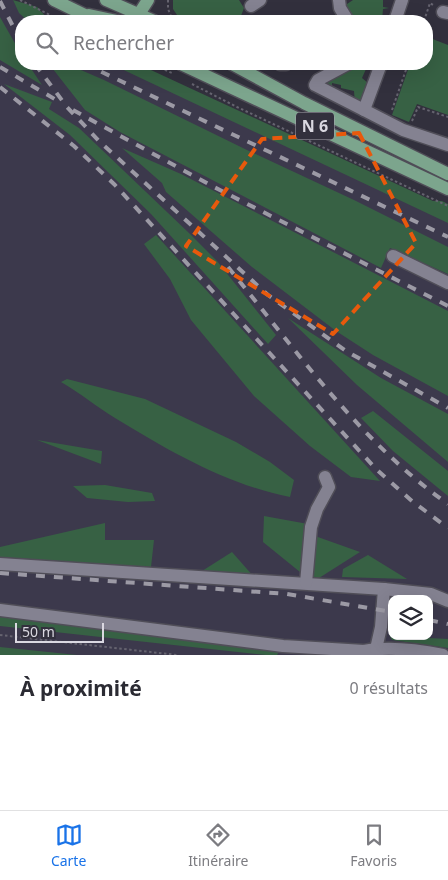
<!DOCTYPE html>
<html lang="fr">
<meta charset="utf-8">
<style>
body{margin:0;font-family:"Noto Sans",sans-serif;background:#f2f2f3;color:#2b2b33}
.controls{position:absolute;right:15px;bottom:15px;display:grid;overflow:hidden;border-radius:10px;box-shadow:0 5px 20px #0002}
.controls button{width:45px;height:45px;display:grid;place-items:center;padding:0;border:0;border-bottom:1px solid #e1e1e2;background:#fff;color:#2b2b33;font:25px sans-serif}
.scale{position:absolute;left:15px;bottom:12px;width:89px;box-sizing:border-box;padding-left:5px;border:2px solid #dad8e1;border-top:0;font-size:14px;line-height:18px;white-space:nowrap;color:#dad8e1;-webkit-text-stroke:4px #32303d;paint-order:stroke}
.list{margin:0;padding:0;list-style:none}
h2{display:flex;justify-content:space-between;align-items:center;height:65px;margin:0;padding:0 20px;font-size:21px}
h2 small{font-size:16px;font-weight:400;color:#7c7c81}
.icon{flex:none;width:28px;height:28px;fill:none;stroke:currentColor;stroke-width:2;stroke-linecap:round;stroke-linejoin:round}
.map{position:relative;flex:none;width:448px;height:655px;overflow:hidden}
.search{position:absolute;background:#fff;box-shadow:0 5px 20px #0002;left:15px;right:15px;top:15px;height:55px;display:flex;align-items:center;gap:12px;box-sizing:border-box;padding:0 18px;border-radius:20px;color:#7c7c81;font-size:19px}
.sheet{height:155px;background:#fff}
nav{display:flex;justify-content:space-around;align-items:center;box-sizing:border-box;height:70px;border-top:1px solid #e1e1e2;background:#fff;font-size:14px;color:#7c7c81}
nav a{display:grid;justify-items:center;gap:2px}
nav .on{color:#1a73e8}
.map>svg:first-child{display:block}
.built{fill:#3c394c;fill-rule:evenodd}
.green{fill:#376144}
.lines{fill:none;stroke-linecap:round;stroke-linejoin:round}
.minor-casing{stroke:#504e58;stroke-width:15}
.major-casing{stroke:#504e58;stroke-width:15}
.path{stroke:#666470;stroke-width:2;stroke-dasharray:2.5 2.5;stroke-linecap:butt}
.minor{stroke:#848291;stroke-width:12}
.major{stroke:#7ca58d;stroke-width:12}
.rail{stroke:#9c9aa5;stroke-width:4;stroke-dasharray:9 9;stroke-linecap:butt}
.marked{fill:none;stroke:#e8590c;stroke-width:4;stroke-dasharray:10 6;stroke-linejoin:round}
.labels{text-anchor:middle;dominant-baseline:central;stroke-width:5;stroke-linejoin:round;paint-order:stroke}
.shield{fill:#32303d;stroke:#a8a6b0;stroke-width:1}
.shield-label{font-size:16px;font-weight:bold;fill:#dad8e1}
</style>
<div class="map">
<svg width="448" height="655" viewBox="0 0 448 655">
<rect width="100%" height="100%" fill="#32303d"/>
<path class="built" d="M 0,0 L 13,0 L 20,13 L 36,21 L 21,21 L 21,64 L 126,64 L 448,216 L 448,655 L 0,655 ZM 392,599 L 429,599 L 429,636 L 392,636 Z"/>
<g class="green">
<polygon points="13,0 37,7 50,21 28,21 19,13"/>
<polygon points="173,0 239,0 244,8 239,21 181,21 173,9"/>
<polygon points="353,0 383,0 383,7 389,8 383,9 382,21 354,21 344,6"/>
<polygon points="0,17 21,54 21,64 28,64 42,85 0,60"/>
<polygon points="427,28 432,29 430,38 448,45 448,115 417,104 409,122 392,115 410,64 427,64"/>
<polygon points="49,64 67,64 104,80 249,151 354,200 448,247 448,274 390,248 381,268 120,132 85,110"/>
<polygon points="111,64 138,64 433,201 442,201 448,204 448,223"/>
<polygon points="353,64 376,65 375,67 372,66 370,70 366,69 362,78 369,84 362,102 355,103 354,91 341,88 341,85 332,83 332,92 324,87 326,80"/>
<polygon points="4,84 52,102 49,109 79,128 189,233 217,261 276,335 268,344 151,214 70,135"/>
<polygon points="122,148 181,174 448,311 448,396 373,355 336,331 252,267 166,192 162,183"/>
<polygon points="156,235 380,481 351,477 310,446 254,396 191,320 170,279 144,244"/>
<polygon points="288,318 381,378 448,414 448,462 357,385"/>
<path d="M 67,379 L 145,399 L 236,442 L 270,462 L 294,480 L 290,497 C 228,485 169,451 115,418 C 97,407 80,393 61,382 Z"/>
<polygon points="373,411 448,471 448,496 393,451 361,418"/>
<polygon points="37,440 102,451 101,464"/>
<polygon points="105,485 152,493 155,501 128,502 87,498 73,486"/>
<polygon points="264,516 308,524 300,572 263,542"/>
<polygon points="105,523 105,540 154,540 151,567 0,557 0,547"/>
<polygon points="315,536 360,552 319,578 310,581"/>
<polygon points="232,552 254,577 202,571"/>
<polygon points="368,555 407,579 342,577 343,569"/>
<polygon points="0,614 282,648 277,655 266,655 0,626"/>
<polygon points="389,634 392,636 448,639 448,648 392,640"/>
<polygon points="0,647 77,655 0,655"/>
</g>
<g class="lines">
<g class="minor-casing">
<g id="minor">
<polyline points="339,0 340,8 348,21"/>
<polyline points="251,6 260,0"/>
<polyline points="443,12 448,13"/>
<polyline points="395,21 402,0"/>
<polyline points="280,64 286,64"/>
<polyline points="348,64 318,80 315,85 364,110"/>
<polyline points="381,64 364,110 403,130 448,145"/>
<polyline points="393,256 448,283"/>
<polyline points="0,564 384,589 431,594 448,601"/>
<polyline points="306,583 311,527 317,509 329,487 325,477"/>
<path d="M 0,610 L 283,646 L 364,651 C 390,646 418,650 443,655"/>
<polyline points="376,649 381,627 384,589"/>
</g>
</g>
<g class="major-casing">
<g id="major">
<polyline points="54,0 97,21"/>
<polyline points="106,0 154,21"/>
<polyline points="89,15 117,21"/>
<polyline points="129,21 139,14 148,0"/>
<polyline points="181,64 448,189"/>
<polyline points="232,64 304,103 448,174"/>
</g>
</g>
<g class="path">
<polyline points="20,0 62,21"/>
<polyline points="168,0 168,9 173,21"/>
<polyline points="424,21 430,3 433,5"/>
<polyline points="151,64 172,73"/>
<polyline points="192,84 237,107 448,206"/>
<polyline points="392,110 408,64"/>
<polyline points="412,121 418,107 448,117"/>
<polyline points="0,635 177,655"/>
</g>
<use href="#minor" class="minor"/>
<use href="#major" class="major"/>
<g class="rail">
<polyline points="0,1 21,42"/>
<polyline points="35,64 67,107 99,141 268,295 346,351 448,408"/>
<polyline points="85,64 448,237"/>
<polyline points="0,67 58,101"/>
<polyline points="0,87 74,146 115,185 377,470 412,501 448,528"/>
<polyline points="73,110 214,187 448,306"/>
<path d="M 228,267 C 296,350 360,442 448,504"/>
<polyline points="0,573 287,594 392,612"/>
<polyline points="429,620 448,624"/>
</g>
</g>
<path class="marked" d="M 359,133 L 416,243 L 333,334 L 186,246 L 262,139 Z"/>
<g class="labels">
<rect class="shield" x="296" y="112.5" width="38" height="27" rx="4"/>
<g class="shield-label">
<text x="315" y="126">N 6</text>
</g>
</g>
</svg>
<div class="controls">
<button><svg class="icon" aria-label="layers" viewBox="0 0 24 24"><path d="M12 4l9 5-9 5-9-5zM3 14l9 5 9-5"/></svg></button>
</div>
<div class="scale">50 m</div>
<div class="search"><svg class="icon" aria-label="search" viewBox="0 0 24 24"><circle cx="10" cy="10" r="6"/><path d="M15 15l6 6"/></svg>Rechercher</div>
</div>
<section class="sheet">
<h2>À proximité<small>0 résultats</small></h2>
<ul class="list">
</ul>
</section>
<nav>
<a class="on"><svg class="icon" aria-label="map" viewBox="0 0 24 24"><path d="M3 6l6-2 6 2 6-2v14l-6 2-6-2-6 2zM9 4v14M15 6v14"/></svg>Carte</a>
<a><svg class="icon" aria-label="directions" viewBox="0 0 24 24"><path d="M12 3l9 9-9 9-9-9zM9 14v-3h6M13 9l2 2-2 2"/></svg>Itinéraire</a>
<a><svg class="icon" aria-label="saved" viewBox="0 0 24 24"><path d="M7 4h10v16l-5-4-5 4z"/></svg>Favoris</a>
</nav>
